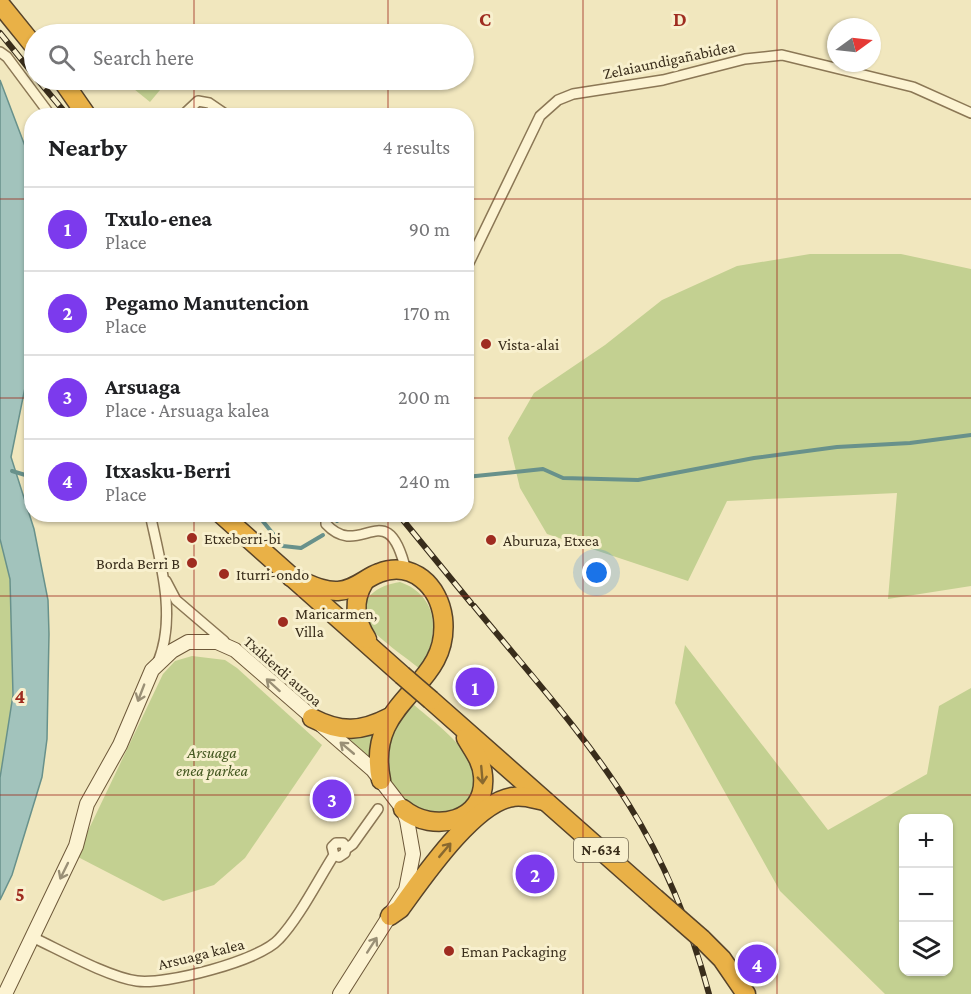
<!DOCTYPE html>
<meta charset="utf-8">
<style>
body{margin:0;font-family:"Crimson Pro",serif;background:#f6f6f6;color:#202124}
.controls{position:absolute;right:18px;bottom:18px;display:grid;overflow:hidden;border-radius:12px;box-shadow:0 2px 4px #0004}
.controls button{width:54px;height:54px;display:grid;place-items:center;padding:0;border:0;border-bottom:2px solid #e0e0e0;background:#fff;color:#202124;font:30px sans-serif}
.compass{position:absolute;left:827px;top:18px;width:54px;height:54px;border-radius:50%;background:#fff;box-shadow:0 2px 4px #0004;rotate:75deg}
.you{position:absolute;left:597px;top:573px;width:21px;height:21px;margin:-15px;border:4px solid #fff;border-radius:50%;background:#1a73e8;box-shadow:0 0 0 9px #1a73e833}
.badge{display:grid;place-items:center;width:39px;height:39px;border-radius:50%;background:#7c3aed;color:#fff;font-size:20px;font-weight:700}
.pin{position:absolute;translate:-50% -50%;border:3px solid #fff;box-shadow:0 2px 6px #0006}
.list{margin:0;padding:0;list-style:none}
h2{display:flex;justify-content:space-between;align-items:center;height:78px;margin:0;padding:0 24px;font-size:26px}
h2 small{font-size:20px;font-weight:400;color:#757577}
.list li{display:grid;grid-template-columns:39px 1fr auto;gap:18px;align-items:center;box-sizing:border-box;height:84px;padding:0 24px;border-top:2px solid #e0e0e0}
.list b{display:block;font-size:22px;white-space:nowrap}
.list p{margin:0;font-size:20px;white-space:nowrap;color:#757577}
.list em{font-size:20px;font-style:normal;color:#757577}
.icon{flex:none;width:33px;height:33px;fill:none;stroke:currentColor;stroke-width:2;stroke-linecap:round;stroke-linejoin:round}
.map{position:relative;flex:none;width:971px;height:994px;overflow:hidden}
.search{position:absolute;background:#fff;box-shadow:0 2px 4px #0004;left:24px;top:24px;width:450px;height:66px;display:flex;align-items:center;gap:15px;box-sizing:border-box;padding:0 21px;border-radius:33px;color:#757577;font-size:22px}
.panel{position:absolute;background:#fff;box-shadow:0 2px 4px #0004;left:24px;top:108px;width:450px;height:414px;border-radius:24px}
.map>svg:first-child{display:block}
.green{fill:#c3d091;fill-rule:evenodd}
.water{fill:#a2c3bc;stroke:#68918b;stroke-width:1.5}
.lines{fill:none;stroke-linecap:round;stroke-linejoin:round}
.stream{stroke:#68918b;stroke-width:4}
.street-casing{stroke:#8b7755;stroke-width:12}
.secondary-casing{stroke:#6d5839;stroke-width:16}
.highway-casing{stroke:#58442a;stroke-width:21}
.street{stroke:#fcf3d2;stroke-width:9}
.secondary{stroke:#fcf3d2;stroke-width:14}
.highway{stroke:#e9b147;stroke-width:18}
.rail-casing{stroke:#392d1b;stroke-width:6}
.rail{stroke:#f8f0ce;stroke-width:4;stroke-dasharray:11;stroke-linecap:butt}
.highway-bridge-casing{stroke:#58442a;stroke-width:21;stroke-linecap:butt}
.highway-bridge{stroke:#e9b147;stroke-width:18}
.oneway{stroke:#9a9076}
.oneway2{stroke:#88682f}
.grid{fill:none;stroke:#9f2c20;stroke-width:1.5;stroke-opacity:0.55}
.poi-dot{fill:#9f2c20;stroke:#f8f0ce;stroke-width:2}
.labels{text-anchor:middle;dominant-baseline:central;stroke-width:6;stroke-linejoin:round;paint-order:stroke}
.shield{fill:#f8f0ce;stroke:#726851;stroke-width:1.5}
.shield-label{font-size:15px;font-weight:bold;fill:#392d1b}
.street-label{font-size:16px;fill:#392d1b;stroke:#f8f0ce}
.poi-label{font-size:16px;fill:#392d1b;stroke:#f8f0ce;text-anchor:start}
.park-label{font-size:16px;font-style:italic;fill:#445820;stroke:#f8f0ce}
.grid-label{font-size:20px;text-anchor:middle;font-weight:bold;fill:#9f2c20;stroke:#f8f0ce;stroke-width:6;stroke-linejoin:round;paint-order:stroke}
</style>
<div class="map">
<svg width="971" height="994" viewBox="0 0 971 994">
<rect width="100%" height="100%" fill="#f1e7be"/>
<g class="green">
<polygon points="133,80 146,80 160,90 150,102 129,85"/>
<polygon points="810,254 901,254 971,269 971,586 888,599 897,493 727,501 688,581 547,534 520,488 508,438 534,393 605,345 662,300 737,266"/>
<polygon points="0,539 10,579 13,695 0,778"/>
<path d="M 400,582 C 440,596 440,637 420,669 C 408,659 376,637 369,626 C 353,599 379,585 400,582 Z"/>
<path d="M 685,645 L 828,830 L 927,774 L 939,706 L 971,688 L 971,994 L 885,994 L 780,891 L 675,703 ZM 948,818 L 948,972 L 904,972 L 904,818 Z"/>
<polygon points="192,656 225,660 237,668 322,745 245,858 214,885 163,901 76,856 163,674 175,661"/>
<path d="M 414,705 C 436,724 505,772 465,805 C 459,811 447,814 439,817 C 431,814 420,813 413,808 C 389,795 380,757 390,734 C 394,723 406,714 414,705 Z"/>
<polygon points="379,728 372,761 342,735"/>
</g>
<polygon class="water" points="0,80 31,162 31,358 11,457 34,529 48,600 49,634 47,739 42,777 12,875 0,900 0,778 13,695 10,579 0,539"/>
<g class="lines">
<g class="stream">
<polyline points="12,471 32,477"/>
<polyline points="466,477 543,469 563,478 638,480 754,458 837,447 910,443 971,435"/>
<polyline points="257,514 283,546 301,548 323,535"/>
<polyline points="337,521 344,514"/>
</g>
<g class="street-casing">
<g id="street">
<polyline points="0,52 7,57 51,116"/>
<polyline points="182,116 198,101 209,103 228,116"/>
<polyline points="466,269 540,116 558,100 573,94 663,80 745,59 782,55 913,87 971,113"/>
<path d="M 150,514 C 160,561 177,616 158,662"/>
<path d="M 326,514 L 326,524 C 361,562 387,491 406,571"/>
<polyline points="166,581 176,600 224,641"/>
<polyline points="346,849 353,844 378,809"/>
<path d="M 32,937 C 60,950 108,977 137,981 C 166,985 259,961 279,939 C 299,918 318,880 334,855 L 332,847 L 336,843 L 343,843 L 346,847 L 345,853 L 339,857 L 334,855"/>
</g>
</g>
<g class="secondary-casing">
<polyline id="secondary" points="5,994 76,846 87,804 120,745 152,670 172,651 188,642 217,642 235,650 373,770 403,809 407,820 413,854 406,890 340,994"/>
</g>
<g class="highway-casing">
<g id="highway">
<polyline points="0,4 34,46"/>
<polyline points="62,80 87,116"/>
<polyline points="221,514 402,675"/>
<path d="M 291,577 C 306,582 321,592 338,591 C 355,590 365,578 379,573 C 412,560 439,586 443,618 C 451,690 364,697 381,780"/>
<path d="M 364,582 C 352,602 355,620 367,639"/>
<polyline points="431,700 655,898"/>
<path d="M 312,718 C 341,733 361,732 390,717"/>
<path d="M 403,809 C 433,834 487,822 483,776 C 482,761 473,750 466,738"/>
<path d="M 390,916 L 400,909 C 422,879 474,802 513,797 C 524,795 534,799 544,801"/>
<polyline points="702,939 722,959 746,994"/>
</g>
</g>
<use href="#street" class="street"/>
<use href="#secondary" class="secondary"/>
<use href="#highway" class="highway"/>
<g class="rail-casing">
<g id="rail">
<polyline points="0,33 34,75"/>
<polyline points="38,80 68,116"/>
<polyline points="398,514 471,603"/>
<path d="M 474,606 C 527,671 585,734 629,805 C 666,864 691,927 709,994"/>
</g>
</g>
<use href="#rail" class="rail"/>
<g class="highway-bridge-casing">
<g id="highway-bridge">
<polyline points="402,675 431,700"/>
<polyline points="655,898 702,939"/>
</g>
</g>
<use href="#highway-bridge" class="highway-bridge"/>
</g>
<defs><path id="oneway-shaft" d="M-6 0H5M1.5-3L5.5 0L1.5 3" fill="none" stroke-width="1.6" stroke-linecap="round" stroke-linejoin="round" transform="scale(1.5)"/></defs>
<g class="oneway">
<use href="#oneway-shaft" transform="translate(273 685) rotate(-138)"/>
<use href="#oneway-shaft" transform="translate(141 693) rotate(111)"/>
<use href="#oneway-shaft" transform="translate(347 748) rotate(-140)"/>
<use href="#oneway-shaft" transform="translate(64 871) rotate(116)"/>
<use href="#oneway-shaft" transform="translate(372 945) rotate(-57)"/>
</g>
<g class="oneway2">
<use href="#oneway-shaft" transform="translate(482 775) rotate(85)"/>
<use href="#oneway-shaft" transform="translate(445 850) rotate(-50)"/>
</g>
<path class="grid" d="M 194,0 L 194,34M 388,0 L 388,34M 583,0 L 583,994M 777,0 L 777,994M 194,80 L 194,116M 388,80 L 388,116M 0,199 L 32,199M 466,199 L 971,199M 0,398 L 32,398M 466,398 L 971,398M 194,514 L 194,994M 388,514 L 388,994M 0,596 L 971,596M 0,795 L 971,795"/>
<g class="poi-dot">
<circle cx="486" cy="344" r="6"/>
<circle cx="192" cy="538" r="6"/>
<circle cx="491" cy="540" r="6"/>
<circle cx="192" cy="563" r="6"/>
<circle cx="224" cy="574" r="6"/>
<circle cx="283" cy="622" r="6"/>
<circle cx="449" cy="951" r="6"/>
</g>
<g class="labels">
<rect class="shield" x="574" y="838" width="54" height="24" rx="4.5"/>
<g class="shield-label">
<text x="601" y="850">N-634</text>
</g>
<g class="street-label">
<text transform="translate(669 60) rotate(-12)">Zelaiaundigañabidea</text>
<text transform="translate(283 671) rotate(41)">Txikierdi auzoa</text>
<text transform="translate(201 954) rotate(-14)">Arsuaga kalea</text>
</g>
<g class="poi-label">
<text x="498" y="344">Vista-alai</text>
<text x="204" y="538">Etxeberri-bi</text>
<text x="503" y="540">Aburuza, Etxea</text>
<text x="180" y="563" text-anchor="end">Borda Berri B</text>
<text x="236" y="574">Iturri-ondo</text>
<text x="295" y="613">Maricarmen,<tspan x="295" dy="18">Villa</tspan></text>
<text x="461" y="951">Eman Packaging</text>
</g>
<g class="park-label">
<text x="212" y="752">Arsuaga<tspan x="212" dy="18">enea parkea</tspan></text>
</g>
</g>
<g class="grid-label">
<text x="485" y="26">C</text>
<text x="680" y="26">D</text>
<text x="20" y="703">4</text>
<text x="20" y="901">5</text>
</g>
</svg>
<div class="controls">
<button>+</button>
<button>−</button>
<button><svg class="icon" aria-label="layers" viewBox="0 0 24 24"><path d="M12 4l9 5-9 5-9-5zM3 14l9 5 9-5"/></svg></button>
</div>
<svg class="compass" viewBox="-18 -18 36 36"><path d="M0-13l5 13h-10z" fill="#e53935"/><path d="M0 13l5-13h-10z" fill="#757577"/></svg>
<div class="you"></div>
<div class="pin badge" style="left:475px;top:687px">1</div>
<div class="pin badge" style="left:535px;top:874px">2</div>
<div class="pin badge" style="left:332px;top:799px">3</div>
<div class="pin badge" style="left:757px;top:964px">4</div>
<div class="search"><svg class="icon" aria-label="search" viewBox="0 0 24 24"><circle cx="10" cy="10" r="6"/><path d="M15 15l6 6"/></svg>Search here</div>
<section class="panel">
<h2>Nearby<small>4 results</small></h2>
<ul class="list">
<li><span class="badge">1</span><div><b>Txulo-enea</b><p>Place</p></div><em>90 m</em></li>
<li><span class="badge">2</span><div><b>Pegamo Manutencion</b><p>Place</p></div><em>170 m</em></li>
<li><span class="badge">3</span><div><b>Arsuaga</b><p>Place · Arsuaga kalea</p></div><em>200 m</em></li>
<li><span class="badge">4</span><div><b>Itxasku-Berri</b><p>Place</p></div><em>240 m</em></li>
</ul>
</section>
</div>
